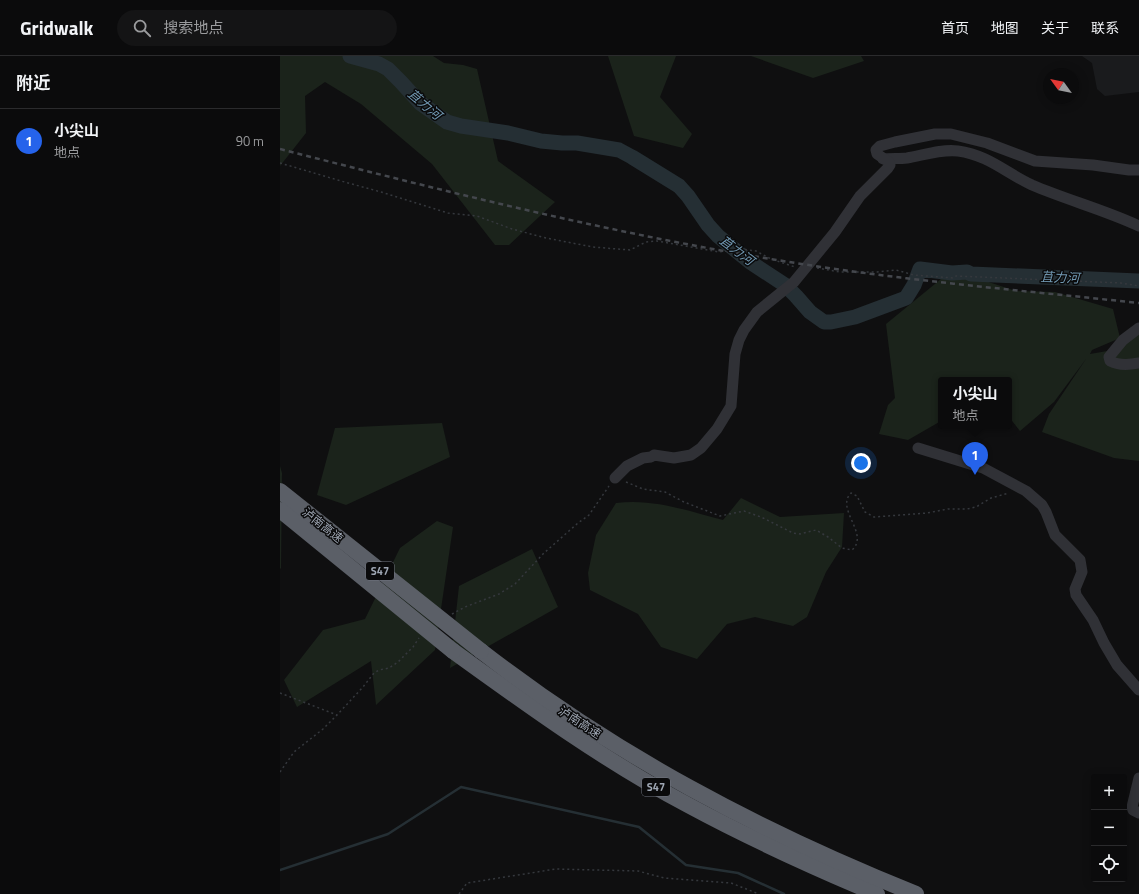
<!DOCTYPE html>
<html lang="zh">
<meta charset="utf-8">
<style>
body{margin:0;font-family:"Titillium Web","Noto Sans SC",sans-serif;background:#141415;color:#f1f3f6}
.controls{position:absolute;right:12px;bottom:12px;display:grid;overflow:hidden;border-radius:4px;box-shadow:0 2px 10px #0003}
.controls button{width:36px;height:36px;display:grid;place-items:center;padding:0;border:0;border-bottom:1px solid #2b2b2d;background:#0b0b0c;color:#f1f3f6;font:20px sans-serif}
.compass{position:absolute;left:763px;top:12px;width:36px;height:36px;border-radius:50%;background:#0b0b0c;box-shadow:0 2px 10px #0003;rotate:303deg}
.you{position:absolute;left:581px;top:407px;width:14px;height:14px;margin:-10px;border:3px solid #fff;border-radius:50%;background:#1a73e8;box-shadow:0 0 0 6px #1a73e833}
.badge{display:grid;place-items:center;width:26px;height:26px;border-radius:50%;background:#2563eb;color:#fff;font-size:13px;font-weight:700}
.pin{position:absolute;translate:-50% -33px;filter:drop-shadow(0 1px 2px #0008)}
.pin::after{content:'';position:absolute;top:21px;width:14px;height:12px;background:inherit;clip-path:polygon(0 0,100% 0,50% 100%)}
.popup{position:absolute;left:658px;top:321px;width:74px;height:52px;box-sizing:border-box;display:grid;place-content:center;border-radius:4px;background:#0b0b0c;filter:drop-shadow(0 1px 3px #0005);font-size:13px;white-space:nowrap;color:#9a9b9d}
.popup b{font-size:15px;color:#f1f3f6}
.popup::after{content:'';position:absolute;left:50%;top:100%;margin-left:-8px;border:8px solid transparent;border-top-color:#0b0b0c}
.list{margin:0;padding:0;list-style:none}
h2{display:flex;justify-content:space-between;align-items:center;height:52px;margin:0;padding:0 16px;font-size:17px}
h2 small{font-size:13px;font-weight:400;color:#9a9b9d}
.list li{display:grid;grid-template-columns:26px 1fr auto;gap:12px;align-items:center;box-sizing:border-box;height:64px;padding:0 16px;border-top:1px solid #2b2b2d}
.list b{display:block;font-size:15px;white-space:nowrap}
.list p{margin:0;font-size:13px;white-space:nowrap;color:#9a9b9d}
.list em{font-size:13px;font-style:normal;color:#9a9b9d}
.icon{flex:none;width:22px;height:22px;fill:none;stroke:currentColor;stroke-width:2;stroke-linecap:round;stroke-linejoin:round}
.map{position:relative;flex:none;width:859px;height:838px;overflow:hidden}
header{display:flex;align-items:center;gap:24px;box-sizing:border-box;height:56px;padding:0 20px;background:#0b0b0c;border-bottom:1px solid #2b2b2d}
header strong{font-size:19px}
nav{display:flex;gap:22px;margin-inline-start:auto;font-size:14px}
.search{width:280px;height:36px;background:#141415;display:flex;align-items:center;gap:10px;box-sizing:border-box;padding:0 14px;border-radius:22px;color:#9a9b9d;font-size:15px}
main{display:flex}
aside{flex:1;background:#0b0b0c}
.map>svg:first-child{display:block}
.built{fill:#1a1b1d}
.green{fill:#1b231b}
.lines{fill:none;stroke-linecap:round;stroke-linejoin:round}
.stream{stroke:#252f34;stroke-width:2.5}
.river{stroke:#252f34;stroke-width:15}
.path{stroke:#35383d;stroke-width:1.5;stroke-dasharray:2 3;stroke-linecap:butt}
.minor{stroke:#303136;stroke-width:11}
.highway{stroke:#5b5f67;stroke-width:16}
.rail{stroke:#44474d;stroke-width:2.5;stroke-dasharray:5 4;stroke-linecap:butt}
.highway-bridge{stroke:#5b5f67;stroke-width:16}
.labels{text-anchor:middle;dominant-baseline:central;stroke-width:3;stroke-linejoin:round;paint-order:stroke}
.shield{fill:#0a0a0b;stroke:#727781;stroke-width:1}
.shield-label{font-size:11px;font-weight:bold;fill:#9ea6b3}
.street-label{font-size:12px;fill:#9ea6b3;stroke:#0a0a0b}
.water-label{font-size:13px;font-style:italic;fill:#7198b2;stroke:#0a0a0b}
</style>
<header>
<strong>Gridwalk</strong>
<div class="search"><svg class="icon" aria-label="search" viewBox="0 0 24 24"><circle cx="10" cy="10" r="6"/><path d="M15 15l6 6"/></svg>搜索地点</div>
<nav><a>首页</a><a>地图</a><a>关于</a><a>联系</a></nav>
</header>
<main>
<aside>
<h2>附近<small></small></h2>
<ul class="list">
<li><span class="badge">1</span><div><b>小尖山</b><p>地点</p></div><em>90 m</em></li>
</ul>
</aside>
<div class="map">
<svg width="859" height="838" viewBox="0 0 859 838">
<rect width="100%" height="100%" fill="#0f0f10"/>
<polygon class="built" points="802,0 859,0 859,36 825,40 817,33 812,7"/>
<g class="green">
<polygon points="0,0 153,0 164,7 183,9 197,13 218,105 275,146 229,189 215,189 152,108 81,48 45,26 25,40 26,77 0,110"/>
<polygon points="328,0 396,0 380,41 412,78 403,92 354,80"/>
<polygon points="471,0 581,0 584,5 533,22"/>
<polygon points="672,214 736,235 775,236 833,253 840,282 812,294 810,298 833,294 859,276 859,405 834,402 762,376 769,358 806,303 774,346 740,375 729,361 729,324 661,324 661,365 628,384 599,378 608,349 615,342 606,268"/>
<polygon points="162,367 170,401 66,449 37,439 55,372"/>
<polygon points="0,410 2,417 1,512 0,513"/>
<path d="M 461,442 L 500,461 L 564,457 L 562,491 L 546,516 L 527,561 L 513,570 L 475,561 L 447,568 L 417,603 L 381,591 L 358,558 L 310,534 L 308,517 L 316,479 L 336,447 C 373,442 408,455 443,464 Z"/>
<polygon points="157,465 173,471 155,594 96,649 91,605 17,651 4,624 43,574 85,563 120,492"/>
<polygon points="252,493 278,551 170,612 179,530"/>
</g>
<g class="lines">
<polyline class="stream" points="0,814 108,778 181,731 359,771 406,809 458,817 504,838"/>
<polyline class="river" points="70,0 99,8 108,13 121,26 140,47 167,66 181,70 228,77 261,85 282,87 297,87 339,94 352,101 399,130 408,140 428,169 438,180 470,206 505,229 516,240 530,256 544,266 551,266 575,261 626,242 634,229 640,213 672,217 687,216 691,218 859,225"/>
<g class="path">
<polyline points="0,107 61,125 101,136 168,157 197,160 232,173 266,182 313,191 350,194 366,186 377,185 439,196 462,193 476,195 491,203 515,211"/>
<polyline points="537,212 560,216 597,216 616,214 634,219 673,222 676,220 841,227 859,230"/>
<path d="M 346,426 L 363,433 L 385,436 L 404,446 L 440,460 L 464,455 L 481,461 L 513,477 L 520,478 L 536,474 L 548,481 L 562,492 L 572,494 C 590,478 555,453 571,437 L 577,440 L 585,456 L 594,461 L 647,457 L 668,453 L 687,453 L 696,451 L 711,442 L 729,437"/>
<polyline points="172,558 185,551 219,538 235,528 264,497 298,467 309,459 329,430"/>
<polyline points="0,637 57,659"/>
<polyline points="0,716 14,696 43,673 57,659 83,631 94,617 99,614 109,612 118,606 133,591 139,582"/>
<polyline points="179,838 187,827 276,813 358,815 384,822 451,827 479,838"/>
</g>
<g class="minor">
<path d="M 603,103 C 611,102 619,103 627,102 C 644,99 661,93 678,95 C 708,99 726,117 752,129 C 787,144 825,154 859,170"/>
<path d="M 859,272 L 843,284 L 829,301 L 830,305 C 839,310 849,309 859,307"/>
<polyline points="638,392 703,412 746,435 762,449 766,456 775,479 800,504 802,516 795,533 796,539 813,564 824,587 837,609 859,634"/>
<polyline points="335,422 347,410 363,402 371,401 374,399 394,402 411,399 421,392 437,373 451,350 455,298 459,284 464,274 477,256 514,226 555,176 580,140 608,112 610,109 609,106 597,98 596,94 600,90 615,86 655,78 671,78 707,87 755,105 813,109 849,114 859,114"/>
<polyline points="859,722 852,751 853,754 859,757"/>
</g>
<g class="highway">
<path d="M 173,595 C 249,650 325,705 408,749 C 469,782 533,811 597,838"/>
<path d="M 201,595 C 335,699 479,775 636,838"/>
</g>
<path class="rail" d="M 0,93 C 164,135 329,177 497,204 C 617,224 738,234 859,247"/>
<g class="highway-bridge">
<polyline points="0,435 201,595"/>
<polyline points="0,454 173,595"/>
</g>
</g>
<g class="labels">
<g class="shield">
<rect x="86" y="506" width="28" height="18" rx="3"/>
<rect x="362" y="722" width="28" height="18" rx="3"/>
</g>
<g class="shield-label">
<text x="100" y="515">S47</text>
<text x="376" y="731">S47</text>
</g>
<g class="street-label">
<text transform="translate(43 469) rotate(39)">泸南高速</text>
<text transform="translate(300 666) rotate(33)">泸南高速</text>
</g>
<g class="water-label">
<text transform="translate(145 48) rotate(40)">苴力河</text>
<text transform="translate(457 194) rotate(37)">苴力河</text>
<text transform="translate(780 221) rotate(2)">苴力河</text>
</g>
</g>
</svg>
<div class="controls">
<button>+</button>
<button>−</button>
<button><svg class="icon" aria-label="locate" viewBox="0 0 24 24"><circle cx="12" cy="12" r="6"/><path d="M12 2v4M12 18v4M2 12h4M18 12h4"/></svg></button>
</div>
<svg class="compass" viewBox="-18 -18 36 36"><path d="M0-13l5 13h-10z" fill="#e53935"/><path d="M0 13l5-13h-10z" fill="#9a9b9d"/></svg>
<div class="you"></div>
<div class="pin badge" style="left:695px;top:419px">1</div>
<div class="popup"><b>小尖山</b>地点</div>
</div>
</main>
